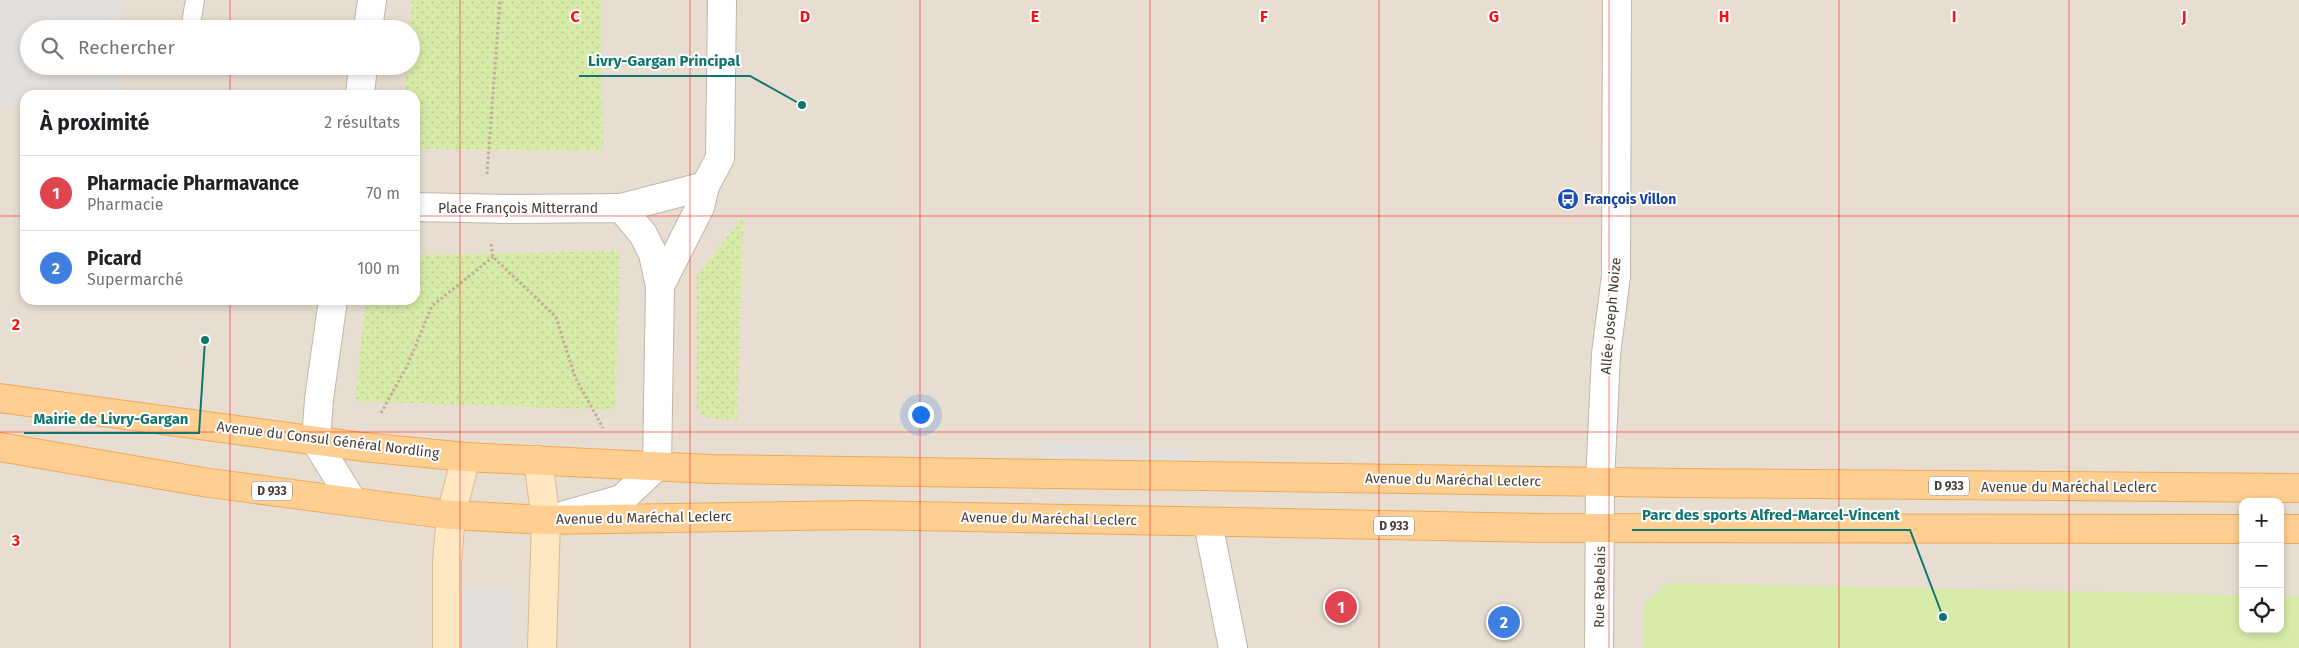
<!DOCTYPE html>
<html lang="fr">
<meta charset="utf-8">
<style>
body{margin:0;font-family:"Fira Sans",sans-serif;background:#f2f2f2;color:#202124}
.controls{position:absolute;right:15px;bottom:15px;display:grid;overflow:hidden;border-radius:10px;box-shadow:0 2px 8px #0003}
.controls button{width:45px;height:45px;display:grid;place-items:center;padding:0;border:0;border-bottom:1px solid #e0e0e0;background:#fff;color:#202124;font:25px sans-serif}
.you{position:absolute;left:920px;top:414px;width:18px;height:18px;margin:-12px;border:4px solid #fff;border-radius:50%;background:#1a73e8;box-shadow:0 0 0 8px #1a73e833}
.badge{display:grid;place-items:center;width:32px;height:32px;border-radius:50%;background:#ff0f0f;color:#fff;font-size:16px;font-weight:700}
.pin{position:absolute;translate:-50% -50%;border:2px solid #fff;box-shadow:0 1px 5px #0006}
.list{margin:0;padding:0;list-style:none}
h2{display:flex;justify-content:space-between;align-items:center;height:65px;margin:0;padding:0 20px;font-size:21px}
h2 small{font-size:16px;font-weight:400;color:#757577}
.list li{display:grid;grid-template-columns:32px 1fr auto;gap:15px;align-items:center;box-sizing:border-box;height:75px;padding:0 20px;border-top:1px solid #e0e0e0}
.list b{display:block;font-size:19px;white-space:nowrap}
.list p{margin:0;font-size:16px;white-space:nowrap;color:#757577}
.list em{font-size:16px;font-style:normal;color:#757577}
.icon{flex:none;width:28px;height:28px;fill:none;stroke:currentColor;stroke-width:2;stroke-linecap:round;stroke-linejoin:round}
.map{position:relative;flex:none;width:2299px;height:648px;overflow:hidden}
.search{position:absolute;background:#fff;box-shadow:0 2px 8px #0003;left:20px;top:20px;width:400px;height:55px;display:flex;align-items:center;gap:12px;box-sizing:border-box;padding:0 18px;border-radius:28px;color:#757577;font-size:19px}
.panel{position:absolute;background:#fff;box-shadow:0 2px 8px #0003;left:20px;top:90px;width:400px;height:215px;border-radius:15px}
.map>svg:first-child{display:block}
.residential{fill:#e8ddd1;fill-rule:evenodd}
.grass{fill:url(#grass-dots)}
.green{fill:#d7eba8}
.parking{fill:#e3dfdc}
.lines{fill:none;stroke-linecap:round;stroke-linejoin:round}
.lane-casing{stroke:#c2b5a8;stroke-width:20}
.street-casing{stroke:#c2b5a8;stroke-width:30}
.secondary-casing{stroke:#dabc91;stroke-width:30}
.primary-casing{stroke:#edaa58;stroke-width:30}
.path{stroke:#c2ac95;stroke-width:3;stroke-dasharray:2.5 2.5;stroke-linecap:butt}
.lane{stroke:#fff;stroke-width:18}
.street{stroke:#fff;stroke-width:28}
.secondary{stroke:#ffe7c2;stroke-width:28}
.primary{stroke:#ffcf91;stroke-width:28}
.grid{fill:none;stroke:#ff0f0f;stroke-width:1;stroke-opacity:0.55}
.labels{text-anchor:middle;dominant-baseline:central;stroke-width:4;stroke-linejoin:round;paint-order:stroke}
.shield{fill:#fff;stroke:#7e7670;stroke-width:1}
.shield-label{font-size:12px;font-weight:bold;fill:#463c33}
.transit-label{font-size:14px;font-weight:bold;fill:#164399;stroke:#fff;text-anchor:start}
.street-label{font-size:14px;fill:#463c33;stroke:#fff}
.grid-label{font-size:16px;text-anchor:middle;font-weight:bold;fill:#ff0f0f;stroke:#fff;stroke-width:4;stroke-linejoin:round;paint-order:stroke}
.leader{fill:none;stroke:#0f766e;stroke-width:2}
.callout-dot{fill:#0f766e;stroke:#fff;stroke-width:2}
.callout-label{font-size:15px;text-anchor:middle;font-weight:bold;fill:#0f766e;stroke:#fff;stroke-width:4;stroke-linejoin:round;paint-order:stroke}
</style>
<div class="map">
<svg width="2299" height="648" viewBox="0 0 2299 648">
<defs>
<pattern id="grass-dots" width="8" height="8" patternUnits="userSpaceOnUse" patternTransform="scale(1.25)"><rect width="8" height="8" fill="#d7eba8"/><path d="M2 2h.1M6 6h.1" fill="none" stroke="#baca91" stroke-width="1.8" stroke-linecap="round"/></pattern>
</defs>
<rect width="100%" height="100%" fill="#f3ece3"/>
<path class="residential" d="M 0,0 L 2299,0 L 2299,648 L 0,648 ZM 29,29 L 411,29 L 411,66 L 29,66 ZM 25,95 L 415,95 L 415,300 L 25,300 ZM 2243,502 L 2280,502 L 2280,629 L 2243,629 Z"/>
<g class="grass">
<polygon points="412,0 601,0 603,151 415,149 415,95 405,95 407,66 411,66 410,29"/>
<polygon points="743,216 737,419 715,419 702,416 697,407 697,276"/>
<polygon points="620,251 615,410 355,401 366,300 415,300 415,255"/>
</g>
<polygon class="green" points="1668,583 2243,595 2243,629 2280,629 2280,595 2299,596 2299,648 1643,648 1644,604"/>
<g class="parking">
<polygon points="0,0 119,0 120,29 29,29 29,66 120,66 120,95 25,95 25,106 0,106"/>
<polygon points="1041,441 1187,449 1186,461 1041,456"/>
<polygon points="461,588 514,589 514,648 461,648"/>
</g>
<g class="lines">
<g class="lane-casing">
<polyline id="lane" points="190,29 195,0"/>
</g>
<g class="street-casing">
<g id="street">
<polyline points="368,29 372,0"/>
<polyline points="360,95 363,66"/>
<polyline points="415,207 510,209 621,208 643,234 653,254 660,286 657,466 622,499 565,515"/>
<polyline points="621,208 705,186"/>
<polyline points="660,286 700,207 705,186 720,158 722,0"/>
<polyline points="333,300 319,399 316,442 353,502"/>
<polyline points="1208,523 1233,648"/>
<polyline points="1599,648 1600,482 1606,354 1616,276 1617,0"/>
</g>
</g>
<g class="secondary-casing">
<g id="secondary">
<polyline points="538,460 546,520 542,648"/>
<polyline points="447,648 447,562 451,515 466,457"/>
</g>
</g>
<g class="primary-casing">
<g id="primary">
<polyline points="0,398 363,447 466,457 711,469 1679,483 2299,488"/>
<polyline points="0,447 203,482 353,502 451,515 546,520 861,515 1542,528 2243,529"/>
<polyline points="2280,529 2299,529"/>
</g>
</g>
<g class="path">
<polyline points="487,174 500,0"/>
<polyline points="491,244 493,257 556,317 575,377 603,428"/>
<polyline points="381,413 408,364 432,306 493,257"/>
</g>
<use href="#lane" class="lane"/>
<use href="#street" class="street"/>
<use href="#secondary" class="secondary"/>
<use href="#primary" class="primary"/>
</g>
<path class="grid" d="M 230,0 L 230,29M 460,0 L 460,648M 690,0 L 690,648M 920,0 L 920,648M 1150,0 L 1150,648M 1379,0 L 1379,648M 1609,0 L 1609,648M 1839,0 L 1839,648M 2069,0 L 2069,648M 230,66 L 230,95M 0,216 L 25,216M 415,216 L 2299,216M 230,300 L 230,648M 0,432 L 2299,432"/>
<defs>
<g id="bus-disc" transform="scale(1.125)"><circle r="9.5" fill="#1a4fb4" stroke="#fff"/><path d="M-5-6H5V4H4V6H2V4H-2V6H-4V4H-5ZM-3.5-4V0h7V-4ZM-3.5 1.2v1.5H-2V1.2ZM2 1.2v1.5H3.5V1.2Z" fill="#fff"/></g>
</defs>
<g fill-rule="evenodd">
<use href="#bus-disc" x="1568" y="199"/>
</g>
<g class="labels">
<g class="shield">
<rect x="1929" y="476.5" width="40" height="19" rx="4"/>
<rect x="252" y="481.5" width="40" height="19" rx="4"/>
<rect x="1374" y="516.5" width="40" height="19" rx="4"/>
</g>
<g class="shield-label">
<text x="1949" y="486">D 933</text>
<text x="272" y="491">D 933</text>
<text x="1394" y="526">D 933</text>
</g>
<g class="transit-label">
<text x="1584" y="199">François Villon</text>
</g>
<g class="street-label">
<text x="518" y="208">Place François Mitterrand</text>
<text transform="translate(1611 316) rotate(-85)">Allée Joseph Noize</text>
<text transform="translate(328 440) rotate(7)">Avenue du Consul Général Nordling</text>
<text transform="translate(1453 480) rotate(1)">Avenue du Maréchal Leclerc</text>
<text x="2069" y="487">Avenue du Maréchal Leclerc</text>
<text transform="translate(644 518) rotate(-1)">Avenue du Maréchal Leclerc</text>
<text transform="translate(1049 519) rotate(1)">Avenue du Maréchal Leclerc</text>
<text transform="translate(1600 587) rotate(-89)">Rue Rabelais</text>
</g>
</g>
<g class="grid-label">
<text x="575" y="22">C</text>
<text x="805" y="22">D</text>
<text x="1035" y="22">E</text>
<text x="1264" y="22">F</text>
<text x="1494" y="22">G</text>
<text x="1724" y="22">H</text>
<text x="1954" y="22">I</text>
<text x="2184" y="22">J</text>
<text x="16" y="330">2</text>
<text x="16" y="546">3</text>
</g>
<path class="leader" d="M802 105L750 76H579M205 340L199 433H24M1943 617L1910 530H1632"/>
<g class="callout-dot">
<circle cx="802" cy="105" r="5"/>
<circle cx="205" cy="340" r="5"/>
<circle cx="1943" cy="617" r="5"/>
</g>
<g class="callout-label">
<text x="664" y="66">Livry-Gargan Principal</text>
<text x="111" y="424">Mairie de Livry-Gargan</text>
<text x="1771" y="520">Parc des sports Alfred-Marcel-Vincent</text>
</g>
</svg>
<div class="controls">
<button>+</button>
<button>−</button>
<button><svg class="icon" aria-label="locate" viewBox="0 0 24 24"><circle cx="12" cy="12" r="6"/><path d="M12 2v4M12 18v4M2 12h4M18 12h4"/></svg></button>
</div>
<div class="you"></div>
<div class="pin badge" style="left:1341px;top:607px;background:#e0444e">1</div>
<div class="pin badge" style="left:1504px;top:622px;background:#3f7fe0">2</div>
<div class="search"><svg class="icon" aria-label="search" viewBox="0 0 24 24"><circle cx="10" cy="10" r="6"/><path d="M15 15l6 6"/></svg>Rechercher</div>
<section class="panel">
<h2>À proximité<small>2 résultats</small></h2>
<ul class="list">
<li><span class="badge" style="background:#e0444e">1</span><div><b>Pharmacie Pharmavance</b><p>Pharmacie</p></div><em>70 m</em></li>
<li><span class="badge" style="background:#3f7fe0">2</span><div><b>Picard</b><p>Supermarché</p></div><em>100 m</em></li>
</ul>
</section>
</div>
